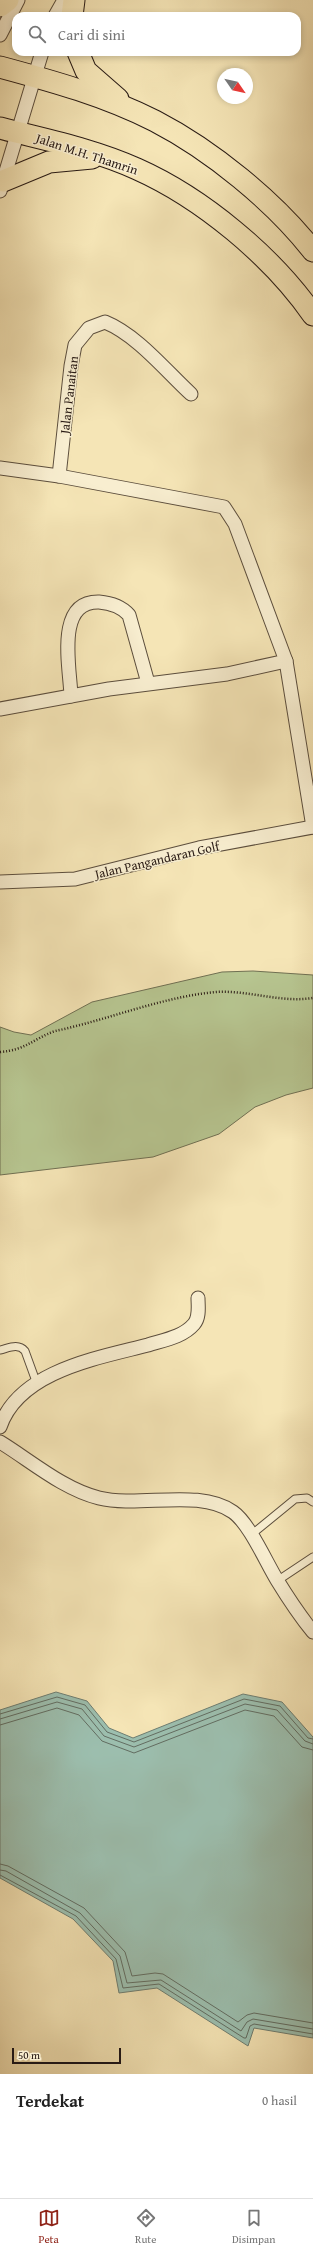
<!DOCTYPE html>
<html lang="id">
<style>
body{margin:0;font-family:"Gentium Book Plus",serif;background:#f2f2f2;color:#222}
.compass{position:absolute;left:217px;top:68px;width:36px;height:36px;border-radius:50%;background:#fff;box-shadow:0 2px 6px #0003;rotate:124deg}
.scale{position:absolute;left:12px;bottom:10px;width:109px;box-sizing:border-box;padding-left:4px;border:2px solid #291b15;border-top:0;font-size:11px;line-height:14px;white-space:nowrap;color:#291b15;-webkit-text-stroke:3px #f8eed0;paint-order:stroke}
.list{margin:0;padding:0;list-style:none}
h2{display:flex;justify-content:space-between;align-items:center;height:52px;margin:0;padding:0 16px;font-size:17px}
h2 small{font-size:13px;font-weight:400;color:#767676}
.icon{flex:none;width:22px;height:22px;fill:none;stroke:currentColor;stroke-width:2;stroke-linecap:round;stroke-linejoin:round}
.map{position:relative;flex:none;width:313px;height:2074px;overflow:hidden}
.search{position:absolute;background:#fff;box-shadow:0 2px 6px #0003;left:12px;right:12px;top:12px;height:44px;display:flex;align-items:center;gap:10px;box-sizing:border-box;padding:0 14px;border-radius:12px;color:#767676;font-size:15px}
.sheet{height:124px;background:#fff}
nav{display:flex;justify-content:space-around;align-items:center;box-sizing:border-box;height:56px;border-top:1px solid #e0e0e0;background:#fff;font-size:11px;color:#767676}
nav a{display:grid;justify-items:center;gap:2px}
nav .on{color:#8f2418}
.map>svg:first-child{display:block}
.green{fill:#b7c691;stroke:#707053}
.water{fill:#9cbfaf;stroke:#6e7d71}
.lines{fill:none;stroke-linecap:round;stroke-linejoin:round}
.shore{stroke:#626d62;stroke-width:1}
.service-casing{stroke:#5c4e3d;stroke-width:9}
.minor-casing{stroke:#5c4e3d;stroke-width:15}
.primary-casing{stroke:#291b15;stroke-width:23}
.path{stroke:#291b15;stroke-width:2.5;stroke-dasharray:1 2;stroke-linecap:butt}
.service{stroke:#f8eed0;stroke-width:7}
.minor{stroke:#f8eed0;stroke-width:13}
.primary{stroke:#f5e5b6;stroke-width:21}
.labels{text-anchor:middle;dominant-baseline:central;stroke-width:3;stroke-linejoin:round;paint-order:stroke}
.street-label{font-size:13px;fill:#291b15;stroke:#f8eed0}
</style>
<div class="map">
<svg width="313" height="2074" viewBox="0 0 313 2074">
<rect width="100%" height="100%" fill="#f5e5b6"/>
<filter id="stains"><feTurbulence type="fractalNoise" baseFrequency=".005" numOctaves="4"/><feColorMatrix values="0 0 0 0 .2 0 0 0 0 .09 0 0 0 0 .02 0 0 0 .5 -.17"/></filter>
<radialGradient id="worn" r=".72"><stop offset=".6" stop-color="#630" stop-opacity="0"/><stop offset="1" stop-color="#630" stop-opacity=".3"/></radialGradient>
<polygon class="green" points="253,971 313,975 313,1088 286,1095 255,1107 219,1134 153,1157 0,1175 0,1027 14,1032 31,1035 92,1002 222,972"/>
<polygon class="water" points="56,1692 87,1701 109,1728 133,1738 243,1694 282,1702 313,1737 313,2038 254,2028 248,2046 157,1988 119,1993 113,1961 73,1919 0,1878 0,1710"/>
<g class="lines">
<g class="shore">
<polyline points="0,1714 57,1697 85,1705 107,1732 134,1742 244,1699 280,1706 308,1738 313,1739"/>
<polyline points="0,1719 57,1702 82,1709 104,1736 134,1747 245,1704 277,1710 305,1741 313,1744"/>
<polyline points="0,1725 57,1708 79,1715 102,1741 134,1753 245,1710 274,1716 302,1747 313,1750"/>
<polyline points="0,1864 8,1866 84,1908 125,1952 132,1976 155,1973 163,1974 238,2022 247,2015 254,2013 313,2023"/>
<polyline points="0,1870 6,1871 80,1913 120,1956 127,1983 161,1980 241,2031 247,2022 253,2019 313,2029"/>
<polyline points="0,1875 76,1916 116,1959 123,1988 159,1984 244,2038 246,2038 250,2026 254,2024 313,2034"/>
</g>
<g class="service-casing">
<g id="service">
<path d="M 0,1350 C 9,1348 18,1343 25,1351 L 37,1384"/>
<polyline points="251,1535 295,1499 307,1498 313,1502"/>
<polyline points="277,1581 313,1557"/>
</g>
</g>
<g class="minor-casing">
<g id="minor">
<polyline points="55,16 64,0"/>
<polyline points="0,35 18,0"/>
<polyline points="0,191 42,52"/>
<polyline points="0,468 59,476 224,507 235,524 286,661 313,827"/>
<path d="M 59,476 L 71,366 L 75,345 L 89,328 L 105,322 C 137,335 166,371 191,394"/>
<path d="M 71,696 C 70,667 55,601 99,602 C 111,603 121,606 129,615 L 148,683"/>
<polyline points="0,709 109,689 227,674 286,661"/>
<polyline points="0,882 75,879 199,848 313,827"/>
<path d="M 0,1427 C 19,1371 98,1358 148,1345 C 164,1340 183,1337 194,1324 C 200,1317 198,1306 198,1298"/>
<path d="M 0,1442 C 31,1461 63,1489 99,1498 C 140,1508 199,1488 233,1512 C 249,1523 266,1562 277,1580 C 288,1598 300,1616 313,1632"/>
</g>
</g>
<g class="primary-casing">
<g id="primary">
<polyline points="0,6 8,0"/>
<polyline points="72,16 74,0"/>
<polyline points="78,52 86,71 118,99"/>
<path d="M 0,67 C 52,81 106,96 155,121 C 211,150 274,201 313,251"/>
<path d="M 0,128 C 46,140 93,149 137,169 C 202,198 272,256 313,315"/>
<polyline points="3,181 49,162 92,158"/>
</g>
</g>
<path class="path" d="M 0,1052 C 26,1050 33,1039 55,1031 C 108,1020 161,997 216,992 C 249,990 280,1003 313,998"/>
<use href="#service" class="service"/>
<use href="#minor" class="minor"/>
<use href="#primary" class="primary"/>
</g>
<g class="labels">
<g class="street-label">
<text transform="translate(87 154) rotate(18)">Jalan M.H. Thamrin</text>
<text transform="translate(69 395) rotate(-83)">Jalan Panaitan</text>
<text transform="translate(157 860) rotate(-13)">Jalan Pangandaran Golf</text>
</g>
</g>
<rect width="100%" height="100%" filter="url(#stains)"/>
<rect width="100%" height="100%" fill="url(#worn)"/>
</svg>
<svg class="compass" viewBox="-18 -18 36 36"><path d="M0-13l5 13h-10z" fill="#e53935"/><path d="M0 13l5-13h-10z" fill="#767676"/></svg>
<div class="scale">50 m</div>
<div class="search"><svg class="icon" aria-label="search" viewBox="0 0 24 24"><circle cx="10" cy="10" r="6"/><path d="M15 15l6 6"/></svg>Cari di sini</div>
</div>
<section class="sheet">
<h2>Terdekat<small>0 hasil</small></h2>
<ul class="list">
</ul>
</section>
<nav>
<a class="on"><svg class="icon" aria-label="map" viewBox="0 0 24 24"><path d="M3 6l6-2 6 2 6-2v14l-6 2-6-2-6 2zM9 4v14M15 6v14"/></svg>Peta</a>
<a><svg class="icon" aria-label="directions" viewBox="0 0 24 24"><path d="M12 3l9 9-9 9-9-9zM9 14v-3h6M13 9l2 2-2 2"/></svg>Rute</a>
<a><svg class="icon" aria-label="saved" viewBox="0 0 24 24"><path d="M7 4h10v16l-5-4-5 4z"/></svg>Disimpan</a>
</nav>
